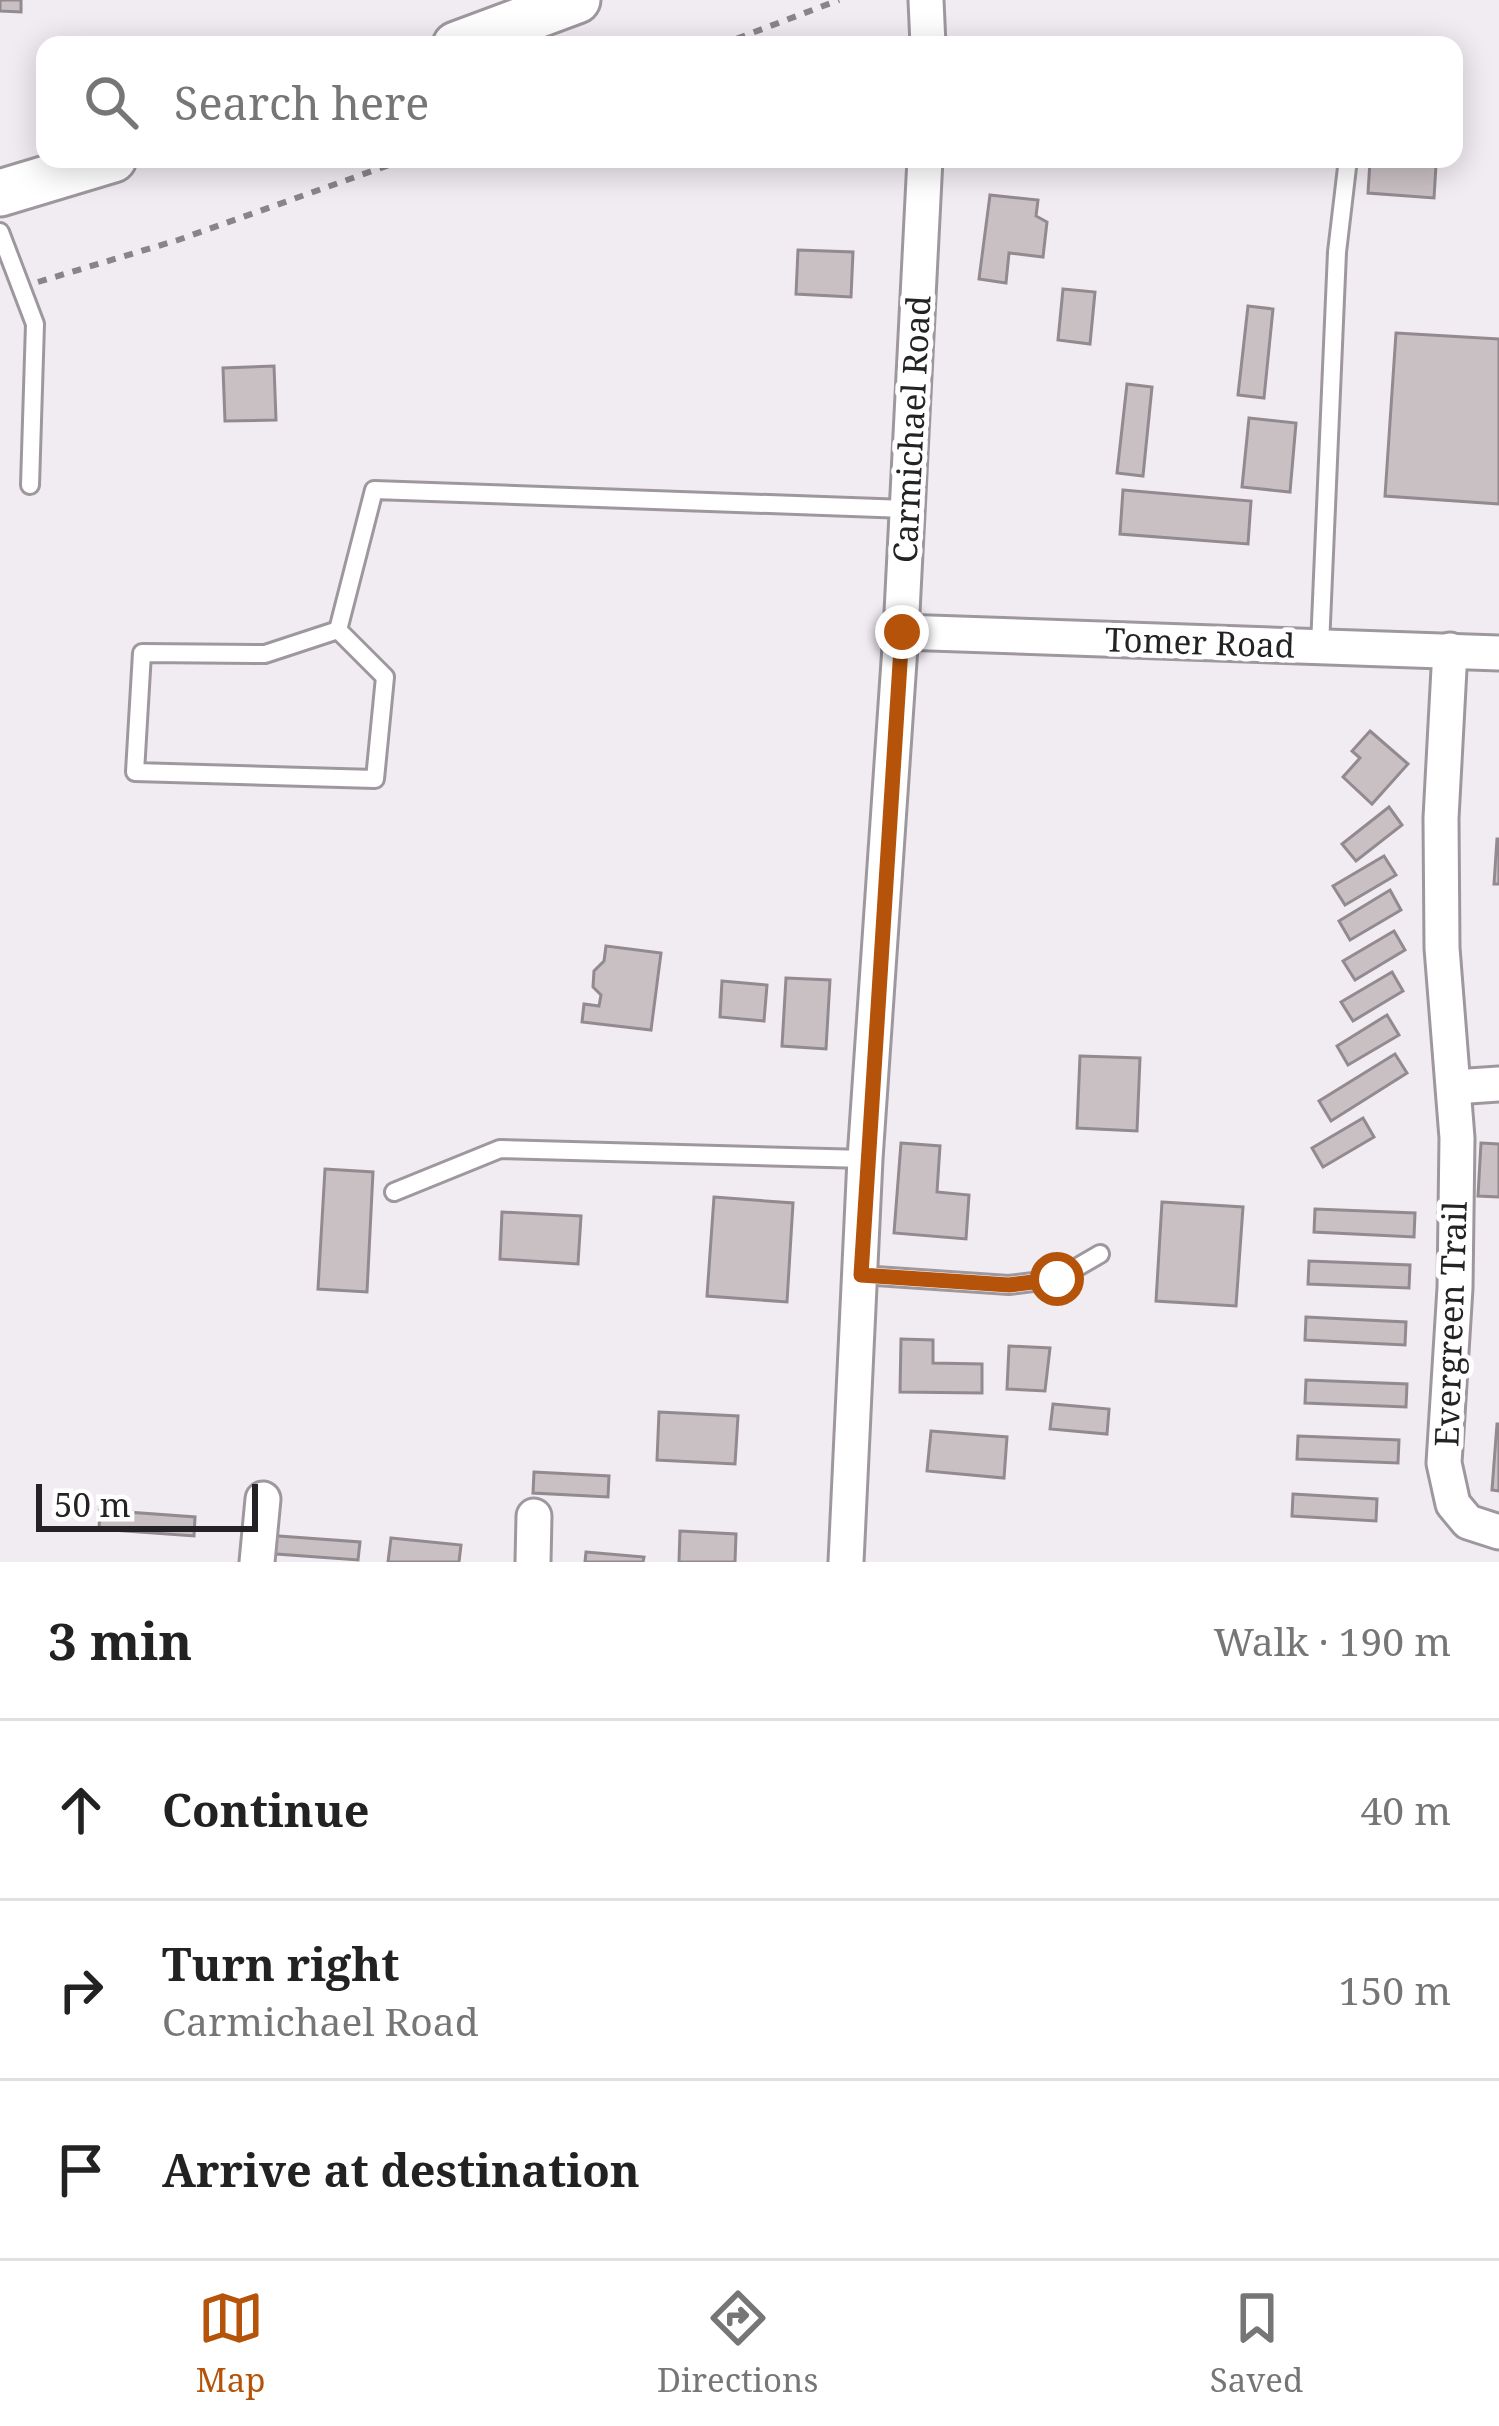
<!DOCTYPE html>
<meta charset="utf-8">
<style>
body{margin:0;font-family:"Noto Serif",serif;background:#f2f2f2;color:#222}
.scale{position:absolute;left:36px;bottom:30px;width:222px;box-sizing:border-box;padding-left:12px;border:6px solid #242224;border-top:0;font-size:33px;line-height:42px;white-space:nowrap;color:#242224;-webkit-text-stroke:9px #fff;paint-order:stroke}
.stop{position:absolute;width:36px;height:36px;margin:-27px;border:9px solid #b45309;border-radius:50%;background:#fff}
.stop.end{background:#b45309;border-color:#fff;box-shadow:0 3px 12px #0008}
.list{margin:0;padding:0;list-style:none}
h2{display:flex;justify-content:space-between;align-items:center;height:156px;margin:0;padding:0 48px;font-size:51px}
h2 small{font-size:39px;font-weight:400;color:#767676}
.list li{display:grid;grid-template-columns:78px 1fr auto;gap:36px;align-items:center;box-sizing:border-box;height:180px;padding:0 48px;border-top:3px solid #e0e0e0}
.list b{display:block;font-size:45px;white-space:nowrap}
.list p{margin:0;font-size:39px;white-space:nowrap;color:#767676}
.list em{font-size:39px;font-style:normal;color:#767676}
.icon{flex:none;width:66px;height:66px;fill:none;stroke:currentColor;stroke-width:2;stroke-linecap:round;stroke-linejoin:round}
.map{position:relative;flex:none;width:1499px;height:1562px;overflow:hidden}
.search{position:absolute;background:#fff;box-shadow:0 6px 30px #0003;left:36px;right:36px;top:36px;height:132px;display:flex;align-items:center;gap:30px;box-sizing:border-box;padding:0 42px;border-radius:24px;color:#767676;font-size:45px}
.sheet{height:696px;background:#fff}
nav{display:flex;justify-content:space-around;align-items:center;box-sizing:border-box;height:168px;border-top:3px solid #e0e0e0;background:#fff;font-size:33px;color:#767676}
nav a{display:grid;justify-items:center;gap:6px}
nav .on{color:#b45309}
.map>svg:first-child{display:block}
.building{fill:#c9c0c4;stroke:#928a8e;stroke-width:3}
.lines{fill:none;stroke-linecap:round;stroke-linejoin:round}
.service-casing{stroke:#9e989e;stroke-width:22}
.minor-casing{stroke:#9e989e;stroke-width:39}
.secondary-casing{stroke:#9e989e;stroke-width:51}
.path{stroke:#888489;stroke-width:6;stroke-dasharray:9 9;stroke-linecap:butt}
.service{stroke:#fff;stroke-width:16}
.minor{stroke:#fff;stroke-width:33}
.secondary{stroke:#fff;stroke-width:45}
.route{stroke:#b45309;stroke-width:15}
.labels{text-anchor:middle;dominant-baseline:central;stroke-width:10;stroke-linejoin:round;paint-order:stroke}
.street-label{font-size:33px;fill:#242224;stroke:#fff}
</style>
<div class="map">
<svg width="1499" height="1562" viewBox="0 0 1499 1562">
<rect width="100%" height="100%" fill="#f1ebf2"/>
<g class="building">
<polygon points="0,0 21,0 21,12 0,11"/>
<polygon points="1370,161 1436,165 1434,198 1368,193"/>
<polygon points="990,195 1038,200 1036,216 1047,222 1043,257 1009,253 1006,283 979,279"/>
<polygon points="798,250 853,252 851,297 796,294"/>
<polygon points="1063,289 1095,292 1090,344 1058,340"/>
<polygon points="1248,306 1273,309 1264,398 1238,395"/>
<polygon points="1396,333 1499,339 1499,504 1385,496"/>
<polygon points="274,366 276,420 225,421 223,368"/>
<polygon points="1127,384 1152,387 1143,476 1117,473"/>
<polygon points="1249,418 1296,423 1290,492 1242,487"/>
<polygon points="1123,490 1251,501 1248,544 1120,534"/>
<polygon points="1370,731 1408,764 1372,804 1343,777 1360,758 1352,751"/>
<polygon points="1389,807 1402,825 1356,861 1342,844"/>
<polygon points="1497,839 1499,839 1499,884 1494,884"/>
<polygon points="1384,856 1396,875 1345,905 1333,886"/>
<polygon points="1390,890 1401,910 1350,940 1339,921"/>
<polygon points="1394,931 1405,950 1355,980 1343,961"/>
<polygon points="606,946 661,953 651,1030 582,1022 584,1004 599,1006 601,995 593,987 594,971 604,961"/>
<polygon points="1392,972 1403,991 1353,1021 1341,1002"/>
<polygon points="786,978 830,980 826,1049 782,1046"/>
<polygon points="722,981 767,985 764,1021 720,1017"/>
<polygon points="1387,1015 1399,1035 1348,1065 1337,1046"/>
<polygon points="1395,1054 1407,1073 1331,1121 1319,1101"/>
<polygon points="1080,1056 1140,1058 1137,1131 1077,1128"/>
<polygon points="1363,1118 1374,1137 1323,1167 1312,1148"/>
<polygon points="901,1143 940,1146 937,1192 969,1195 966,1239 894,1233"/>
<polygon points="1481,1143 1499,1144 1499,1197 1478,1196"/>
<polygon points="325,1169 373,1172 367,1292 318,1289"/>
<polygon points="714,1197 793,1203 787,1302 707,1296"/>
<polygon points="1162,1202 1243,1207 1236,1306 1156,1301"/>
<polygon points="1315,1209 1415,1213 1414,1237 1314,1232"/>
<polygon points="502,1212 581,1216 578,1264 500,1259"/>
<polygon points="1309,1261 1410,1265 1409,1288 1308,1284"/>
<polygon points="1306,1317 1406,1322 1405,1345 1305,1340"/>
<polygon points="901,1339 933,1340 933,1363 982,1364 982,1393 900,1392"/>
<polygon points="1009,1346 1050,1348 1045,1391 1007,1389"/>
<polygon points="1306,1380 1407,1384 1406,1407 1305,1403"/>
<polygon points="1053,1404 1109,1409 1107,1434 1050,1429"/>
<polygon points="659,1412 738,1416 735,1464 657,1460"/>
<polygon points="1497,1424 1499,1424 1499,1491 1492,1490"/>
<polygon points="931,1431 1007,1437 1004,1478 927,1471"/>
<polygon points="1298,1436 1399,1440 1398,1463 1297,1459"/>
<polygon points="534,1472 609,1476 608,1497 533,1493"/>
<polygon points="1293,1494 1377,1499 1376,1521 1292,1516"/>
<polygon points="100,1510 195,1517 194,1536 99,1529"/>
<polygon points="680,1531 736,1534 735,1562 679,1562"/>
<polygon points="265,1535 360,1542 358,1560 263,1553"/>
<polygon points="391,1538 461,1545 459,1562 388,1562"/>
<polygon points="586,1552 644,1557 643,1562 585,1562"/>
</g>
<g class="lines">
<g class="service-casing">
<g id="service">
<polyline points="0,232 35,324 30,485"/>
<polyline points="338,630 385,677 375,779 135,772 142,653 265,654 338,630 374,490 906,509"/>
<polyline points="1320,646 1337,252 1348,159"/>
<polyline points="394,1192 500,1149 865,1159"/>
<polyline points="861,1275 1009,1285 1057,1279 1100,1254"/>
</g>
</g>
<g class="minor-casing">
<g id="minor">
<polyline points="926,0 928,45"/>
<polyline points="901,632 1499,653"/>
<polyline points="1450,650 1441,818 1442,948 1457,1138 1455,1288 1444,1463 1453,1504 1468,1522 1499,1532"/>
<polyline points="1454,1087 1499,1084"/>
<polyline points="257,1562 263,1499"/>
<polyline points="533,1562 534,1516"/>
<polyline points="846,1562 865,1159 901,632 925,159"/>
</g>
</g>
<g class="secondary-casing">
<g id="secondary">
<polyline points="456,45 577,0"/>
<polyline points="0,193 113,159"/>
</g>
</g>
<g class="path">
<polyline points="720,45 839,0"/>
<polyline points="38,282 178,240 406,159"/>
</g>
<use href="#service" class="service"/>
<use href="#minor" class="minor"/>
<use href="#secondary" class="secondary"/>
</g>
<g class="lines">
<polyline class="route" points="902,632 861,1275 1009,1285 1057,1279"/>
</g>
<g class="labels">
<g class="street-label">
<text transform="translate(911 429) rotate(-87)">Carmichael Road</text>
<text transform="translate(1200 642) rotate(2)">Tomer Road</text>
<text transform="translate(1450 1324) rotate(-88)">Evergreen Trail</text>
</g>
</g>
</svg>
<div class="scale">50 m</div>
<div class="stop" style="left:1057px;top:1279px"></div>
<div class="stop end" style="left:902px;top:632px"></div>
<div class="search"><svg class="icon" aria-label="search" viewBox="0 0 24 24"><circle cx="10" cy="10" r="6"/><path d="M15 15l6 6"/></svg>Search here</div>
</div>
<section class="sheet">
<h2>3 min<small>Walk · 190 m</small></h2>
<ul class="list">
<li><svg class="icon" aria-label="ahead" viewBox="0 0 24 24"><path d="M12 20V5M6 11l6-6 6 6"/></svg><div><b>Continue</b></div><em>40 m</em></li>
<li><svg class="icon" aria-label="right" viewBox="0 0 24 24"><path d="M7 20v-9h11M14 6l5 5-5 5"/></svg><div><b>Turn right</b><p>Carmichael Road</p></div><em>150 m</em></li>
<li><svg class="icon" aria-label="arrive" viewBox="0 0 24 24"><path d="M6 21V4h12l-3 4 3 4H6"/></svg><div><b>Arrive at destination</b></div></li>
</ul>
</section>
<nav>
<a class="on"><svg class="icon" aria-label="map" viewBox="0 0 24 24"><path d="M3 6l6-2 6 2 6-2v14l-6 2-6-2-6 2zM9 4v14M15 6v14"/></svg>Map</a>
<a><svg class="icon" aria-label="directions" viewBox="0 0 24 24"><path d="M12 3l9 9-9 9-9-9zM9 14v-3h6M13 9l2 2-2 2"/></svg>Directions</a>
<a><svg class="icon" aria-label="saved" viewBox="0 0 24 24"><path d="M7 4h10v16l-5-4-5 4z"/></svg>Saved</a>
</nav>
